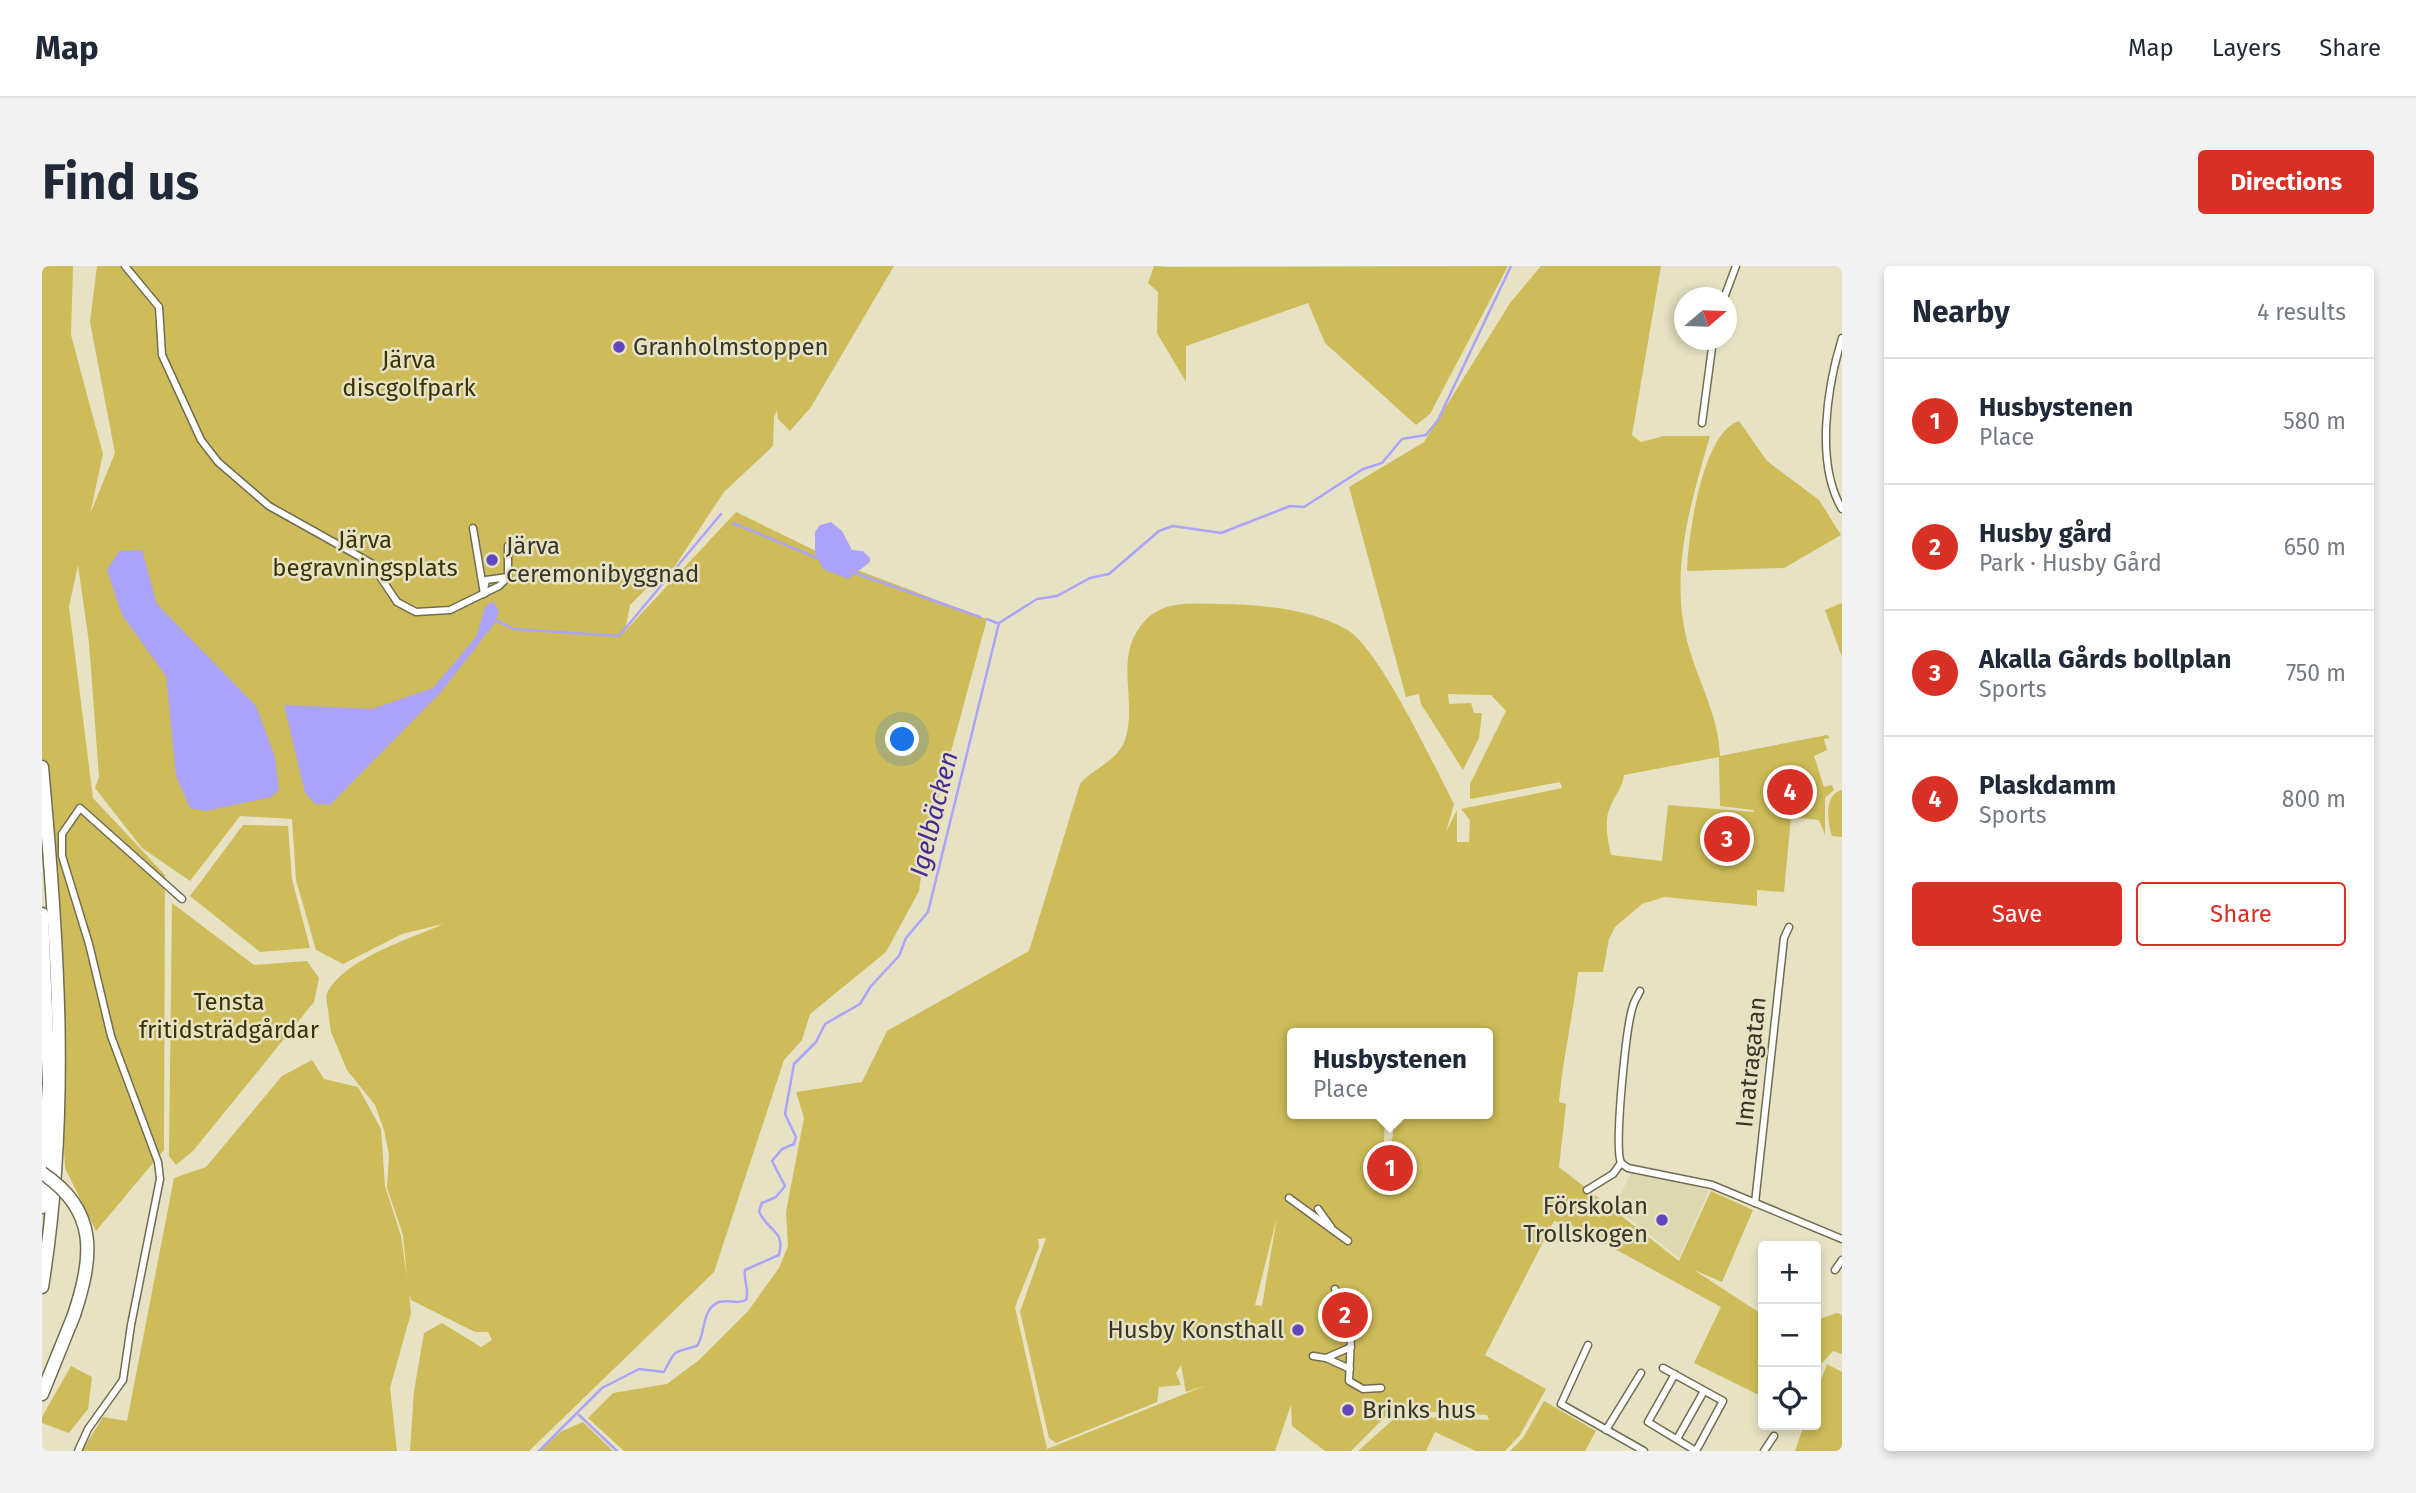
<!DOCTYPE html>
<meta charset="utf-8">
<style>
body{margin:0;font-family:"Fira Sans",sans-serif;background:#f2f2f3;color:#1f2937}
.controls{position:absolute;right:21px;bottom:21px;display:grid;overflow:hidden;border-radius:7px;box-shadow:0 4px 10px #0003}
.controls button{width:63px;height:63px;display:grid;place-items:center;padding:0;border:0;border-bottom:2px solid #e0e1e3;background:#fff;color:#1f2937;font:35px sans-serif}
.compass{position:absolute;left:1632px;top:21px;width:63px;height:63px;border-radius:50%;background:#fff;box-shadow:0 4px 10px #0003;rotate:71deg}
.you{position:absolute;left:861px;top:474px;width:24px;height:24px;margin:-18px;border:5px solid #fff;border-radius:50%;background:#1a73e8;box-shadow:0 0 0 10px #1a73e833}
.badge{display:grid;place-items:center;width:46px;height:46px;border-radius:50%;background:#d93025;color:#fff;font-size:23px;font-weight:700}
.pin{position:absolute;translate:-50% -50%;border:4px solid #fff;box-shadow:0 2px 7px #0006}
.popup{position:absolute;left:1245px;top:762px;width:206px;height:91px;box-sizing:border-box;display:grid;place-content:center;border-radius:7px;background:#fff;filter:drop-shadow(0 2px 5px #0005);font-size:23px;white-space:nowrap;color:#747a83}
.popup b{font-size:26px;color:#1f2937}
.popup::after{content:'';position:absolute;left:50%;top:100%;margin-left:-14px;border:14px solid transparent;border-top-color:#fff}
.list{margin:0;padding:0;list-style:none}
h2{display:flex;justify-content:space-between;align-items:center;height:91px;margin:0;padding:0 28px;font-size:30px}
h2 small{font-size:23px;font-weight:400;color:#747a83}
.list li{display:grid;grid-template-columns:46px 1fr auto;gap:21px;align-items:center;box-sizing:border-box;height:126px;padding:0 28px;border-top:2px solid #e0e1e3}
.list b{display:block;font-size:26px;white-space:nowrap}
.list p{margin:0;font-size:23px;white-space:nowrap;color:#747a83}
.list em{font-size:23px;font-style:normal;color:#747a83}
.actions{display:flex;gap:14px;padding:21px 28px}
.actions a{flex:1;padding:16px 0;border:2px solid #d93025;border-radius:7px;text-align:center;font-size:24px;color:#d93025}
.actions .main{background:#d93025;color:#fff}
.icon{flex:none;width:38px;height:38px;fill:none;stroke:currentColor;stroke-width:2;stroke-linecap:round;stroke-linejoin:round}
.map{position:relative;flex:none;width:1800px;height:1185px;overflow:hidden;border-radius:7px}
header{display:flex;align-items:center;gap:42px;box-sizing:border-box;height:98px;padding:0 35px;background:#fff;border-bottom:2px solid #e0e1e3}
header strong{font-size:33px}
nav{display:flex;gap:38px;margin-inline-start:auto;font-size:24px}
.intro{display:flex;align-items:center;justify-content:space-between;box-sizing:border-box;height:168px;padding:0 42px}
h1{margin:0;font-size:49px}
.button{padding:18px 32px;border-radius:7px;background:#d93025;color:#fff;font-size:24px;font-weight:700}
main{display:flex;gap:42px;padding:0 42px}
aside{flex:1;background:#fff;border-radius:7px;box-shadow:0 4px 10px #0003}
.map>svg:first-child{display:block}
.built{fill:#ded8b1}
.green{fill:#cdbc59;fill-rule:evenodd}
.water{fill:#aca3fc}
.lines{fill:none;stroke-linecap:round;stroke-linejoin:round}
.stream{stroke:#aca3fc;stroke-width:2.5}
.street-casing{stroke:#716c51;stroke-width:9}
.highway-casing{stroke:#716c51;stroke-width:15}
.street{stroke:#fff;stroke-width:6}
.highway{stroke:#fff;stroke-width:12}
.highway-bridge-casing{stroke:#716c51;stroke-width:15;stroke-linecap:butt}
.highway-bridge{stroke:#fff;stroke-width:12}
.poi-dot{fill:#6147bf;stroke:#e7e2c3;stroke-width:2.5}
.labels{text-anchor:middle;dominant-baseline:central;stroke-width:5;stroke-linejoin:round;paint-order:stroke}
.poi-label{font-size:24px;fill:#373529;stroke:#e7e2c3;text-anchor:start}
.park-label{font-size:24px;fill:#3a3304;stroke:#e7e2c3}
.street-label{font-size:24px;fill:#373529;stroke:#e7e2c3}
.water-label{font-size:26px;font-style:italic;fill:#452c92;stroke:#e7e2c3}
</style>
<header>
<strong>Map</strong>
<nav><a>Map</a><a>Layers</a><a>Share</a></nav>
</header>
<div class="intro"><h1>Find us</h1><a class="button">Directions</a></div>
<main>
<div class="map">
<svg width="1800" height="1185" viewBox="0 0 1800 1185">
<rect width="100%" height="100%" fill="#e7e2c3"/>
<polygon class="built" points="1589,906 1667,924 1637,992 1578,945 1577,933"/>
<g class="green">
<path d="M 0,0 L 31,0 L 29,69 L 61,188 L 48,248 L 73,187 L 48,56 L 55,0 L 852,0 L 769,141 L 748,165 L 736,153 L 735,145 L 732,151 L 731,180 L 682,226 L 617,324 L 621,306 L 588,339 L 583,365 L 694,246 L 805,300 L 945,353 L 883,581 L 877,625 L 844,686 L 768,748 L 760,774 L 742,794 L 672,1006 L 487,1185 L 368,1185 L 372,1125 L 382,1067 L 400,1057 L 439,1081 L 450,1074 L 446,1066 L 433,1066 L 369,1034 L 367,1028 L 369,1047 L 348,1122 L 355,1185 L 40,1185 L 61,1151 L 85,1155 L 132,912 L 164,901 L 240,810 L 270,794 L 282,813 L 316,821 L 339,863 L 343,920 L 359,970 L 365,1012 L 361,969 L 345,922 L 347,889 L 342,864 L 333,839 L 305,804 L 289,766 L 284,730 C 298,694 368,673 401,658 L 360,668 L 301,698 L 274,684 L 254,614 L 250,553 L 198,550 L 148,615 L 100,582 L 53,522 L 57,511 L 47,377 L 36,299 L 27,341 L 51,532 L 123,609 L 122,884 L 54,965 L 23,902 L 0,496 Z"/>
<polygon points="1112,0 1127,1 1466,0 1388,148 1374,159 1283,77 1266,37 1144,80 1144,116 1115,67 1116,26 1106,17"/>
<path d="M 1499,0 L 1619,0 L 1590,169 L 1599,176 L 1622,170 L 1668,170 C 1648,240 1626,309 1647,382 C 1658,419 1677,452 1678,490 L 1785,469 L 1788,472 L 1782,473 L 1785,484 L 1772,490 L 1782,521 L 1790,519 L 1792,524 L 1783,532 L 1783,569 L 1777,554 L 1749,551 L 1742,626 L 1715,624 L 1715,640 L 1622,631 L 1600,638 L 1573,661 L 1567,673 L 1561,706 L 1536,706 C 1531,750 1521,791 1517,836 L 1524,838 L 1517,901 L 1637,995 L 1669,925 L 1711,944 L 1680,1016 L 1652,1004 L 1721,1049 L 1721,1131 L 1652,1097 L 1679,1041 L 1531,960 L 1512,955 L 1443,1089 L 1504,1123 L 1478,1169 L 1463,1185 L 1434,1185 L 1393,1166 L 1384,1185 L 1316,1185 L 1355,1150 L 1447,1154 L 1445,1149 L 1359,1144 L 1345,1149 L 1309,1185 L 1283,1185 L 1250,1160 L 1249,1139 L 1233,1185 L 582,1185 L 546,1152 L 571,1127 L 625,1118 L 657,1094 L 706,1045 L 737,1002 L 746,980 L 744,946 L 762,852 L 754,826 L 820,816 L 845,765 L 987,685 L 1038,518 C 1051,502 1075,496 1083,474 C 1096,435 1071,392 1101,357 C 1121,333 1151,338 1180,338 C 1221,339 1266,342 1304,363 C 1337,381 1392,500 1412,538 L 1404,566 L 1415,544 L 1415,576 L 1427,576 L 1428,554 L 1419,543 L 1520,522 L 1518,516 L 1428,533 L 1428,518 L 1464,445 L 1449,429 L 1406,428 L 1407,438 L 1429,437 L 1432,447 L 1440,447 L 1437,472 L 1421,504 L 1379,438 L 1377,428 L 1364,431 L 1307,221 L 1382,176 L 1468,37 ZM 1677,491 L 1678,540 L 1711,544 L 1712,546 L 1626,539 L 1620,595 L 1569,589 C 1566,574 1561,554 1569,539 C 1574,528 1580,522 1582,509 ZM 1250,767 L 1446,767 L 1446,848 L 1351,848 L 1351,870 L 1341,899 L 1343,848 L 1250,848 ZM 1235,951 L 1220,1040 L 1219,1040 L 1213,1039 ZM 1004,972 L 978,1046 L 1007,1172 L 1014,1177 L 1115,1136 L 1117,1121 L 1139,1119 L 1134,1107 L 1139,1099 L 1144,1126 L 1165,1119 L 1005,1183 L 973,1041 L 997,981 L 996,973 Z"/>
<path d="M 1697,155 L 1725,195 L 1777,234 L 1799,269 L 1742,302 L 1645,305 C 1646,271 1660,166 1697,155 Z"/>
<polygon points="1800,337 1800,391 1783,344"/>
<path d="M 1800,524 L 1800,571 L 1790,570 C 1785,555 1782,528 1800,524 Z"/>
<polygon points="201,559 246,560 250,613 268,682 218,686 148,630"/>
<polygon points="130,637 212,699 265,695 277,712 272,736 151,885 134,899 127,890"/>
<polygon points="1795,1047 1800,1049 1800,1088 1791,1085 1781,1096 1774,1098 1774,1054"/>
<polygon points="1785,1098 1800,1106 1800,1185 1753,1185 1762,1159 1774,1159 1774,1128"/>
<polygon points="29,1100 50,1111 46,1143 27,1167 0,1157 0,1151"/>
<polygon points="1502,1135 1554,1165 1543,1185 1468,1185 1481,1172"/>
<polygon points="541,1156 571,1185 497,1185 520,1165"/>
</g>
<g class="water">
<polygon points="789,256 800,265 810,284 821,285 828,292 828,296 806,313 781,303 773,287 773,266 778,259"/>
<polygon points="100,284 115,338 214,440 233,491 237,524 229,531 164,545 148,542 134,510 124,410 80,349 65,304 77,285"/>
<polygon points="451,335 457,346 452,358 399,426 288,539 273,538 263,527 242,439 330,443 391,422 434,371 443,341"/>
</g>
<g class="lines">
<g class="stream">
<polyline points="691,257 775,292"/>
<polyline points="810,306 938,351"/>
<polyline points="945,353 955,357"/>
<polyline points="453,354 472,363 577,370 679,248"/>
<polyline points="537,1149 575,1185"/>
<path d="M 497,1185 L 560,1122 L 597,1103 L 622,1106 C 634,1083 630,1087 655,1080 C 664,1067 659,1043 677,1036 C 687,1033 695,1039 704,1034 C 708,1023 701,1015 703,1004 L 737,989 C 744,963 724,965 717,945 L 720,937 L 734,931 L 743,920 L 730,895 L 740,883 L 752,878 L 754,871 L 743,848 L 752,798 L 774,776 L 783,758 L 818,738 L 829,720 L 857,690 L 864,672 L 886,646 L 957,357 L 995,333 L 1015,330 L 1048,312 L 1067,308 L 1117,265 L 1131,260 L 1179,267 L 1248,240 L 1262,241 L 1321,203 L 1340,197 L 1360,173 L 1384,169 L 1396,154 L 1469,0"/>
</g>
<g class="street-casing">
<g id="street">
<polyline points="83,0 117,41 120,89 159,174 176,196 227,240 329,297 355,336 374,346 408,344 457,320 466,311 466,280"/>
<polyline points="1682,32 1694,0"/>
<path d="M 1800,72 C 1785,121 1773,197 1800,243"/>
<polyline points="1660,157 1671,74"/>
<polyline points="431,262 442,328"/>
<polyline points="442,324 444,314 466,311"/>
<path d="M 1598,725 C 1596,730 1592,735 1591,740 C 1584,760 1572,880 1579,897 L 1586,902 L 1670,919 L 1800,973"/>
<polyline points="1545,924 1571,908 1579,897"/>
<polyline points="1247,932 1306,975"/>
<polyline points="1713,937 1742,672 1747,661"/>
<polyline points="1276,943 1289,961"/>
<polyline points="1793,1004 1800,994"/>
<polyline points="1293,1023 1309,1070 1307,1115 1321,1123 1339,1122"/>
<polyline points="1300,1045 1321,1046"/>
<polyline points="1546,1079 1519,1138 1602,1185"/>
<polyline points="1271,1090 1284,1092 1308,1103"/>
<polyline points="1284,1092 1309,1081"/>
<path d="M 1621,1102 C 1641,1113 1661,1124 1681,1135 L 1654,1185 L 1606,1156 L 1633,1108"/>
<polyline points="1564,1164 1599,1107"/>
<polyline points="1635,1173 1662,1125"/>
<polyline points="36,1185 46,1163 81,1114 89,1059 118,913 116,896 69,770 47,678 20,590 20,568 38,542 140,633"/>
<polyline points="1722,1185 1732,1170"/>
</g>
</g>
<g class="highway-casing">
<g id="highway">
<path d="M 0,501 C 16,675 28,848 0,1021"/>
<polyline points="0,648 7,817 0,941"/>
<polyline points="0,1128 32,1049"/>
</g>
</g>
<use href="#street" class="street"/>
<use href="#highway" class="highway"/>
<g class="highway-bridge-casing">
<path id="highway-bridge" d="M 0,907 C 57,945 51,991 32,1049"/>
</g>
<use href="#highway-bridge" class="highway-bridge"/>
</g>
<g class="poi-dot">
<circle cx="577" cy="81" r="7"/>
<circle cx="450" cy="294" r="7"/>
<circle cx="1620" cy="954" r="7"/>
<circle cx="1256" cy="1064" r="7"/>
<circle cx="1306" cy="1144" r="7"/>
</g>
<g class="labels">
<g class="poi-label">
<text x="591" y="81">Granholmstoppen</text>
<text x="464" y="280">Järva<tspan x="464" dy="28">ceremonibyggnad</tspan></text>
<text x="1606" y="940" text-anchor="end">Förskolan<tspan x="1606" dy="28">Trollskogen</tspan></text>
<text x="1242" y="1064" text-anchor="end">Husby Konsthall</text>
<text x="1320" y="1144">Brinks hus</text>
</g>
<g class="park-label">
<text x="367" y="94">Järva<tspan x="367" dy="28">discgolfpark</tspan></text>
<text x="323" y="274">Järva<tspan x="323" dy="28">begravningsplats</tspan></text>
<text x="187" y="736">Tensta<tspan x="187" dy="28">fritidsträdgårdar</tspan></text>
</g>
<g class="street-label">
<text transform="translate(1709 796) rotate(-84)">Imatragatan</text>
</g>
<g class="water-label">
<text transform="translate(892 548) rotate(-76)">Igelbäcken</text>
</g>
</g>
</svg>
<div class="controls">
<button>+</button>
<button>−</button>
<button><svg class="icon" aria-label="locate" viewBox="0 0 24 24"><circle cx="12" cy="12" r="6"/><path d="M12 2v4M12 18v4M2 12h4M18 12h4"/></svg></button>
</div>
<svg class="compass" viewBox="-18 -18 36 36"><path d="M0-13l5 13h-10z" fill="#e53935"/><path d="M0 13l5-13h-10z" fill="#747a83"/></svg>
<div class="you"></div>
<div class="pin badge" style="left:1348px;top:902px">1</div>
<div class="popup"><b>Husbystenen</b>Place</div>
<div class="pin badge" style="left:1303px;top:1049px">2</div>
<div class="pin badge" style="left:1685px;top:573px">3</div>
<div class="pin badge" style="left:1748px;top:526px">4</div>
</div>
<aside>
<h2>Nearby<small>4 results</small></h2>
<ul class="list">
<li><span class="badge">1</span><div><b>Husbystenen</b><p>Place</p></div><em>580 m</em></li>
<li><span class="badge">2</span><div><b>Husby gård</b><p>Park · Husby Gård</p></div><em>650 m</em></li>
<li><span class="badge">3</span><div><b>Akalla Gårds bollplan</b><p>Sports</p></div><em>750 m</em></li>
<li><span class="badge">4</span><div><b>Plaskdamm</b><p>Sports</p></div><em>800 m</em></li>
</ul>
<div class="actions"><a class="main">Save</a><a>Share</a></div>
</aside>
</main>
